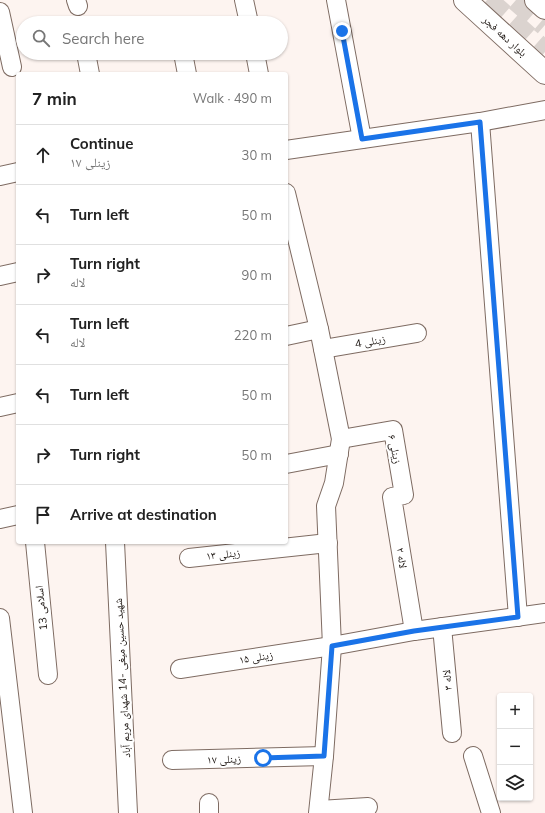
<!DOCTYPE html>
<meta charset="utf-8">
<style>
body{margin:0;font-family:Mulish,"Noto Naskh Arabic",sans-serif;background:#f2f2f2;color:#222}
.controls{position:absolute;right:12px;bottom:12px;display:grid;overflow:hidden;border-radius:4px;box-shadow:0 1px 3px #0004}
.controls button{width:36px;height:36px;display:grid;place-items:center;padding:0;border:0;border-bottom:1px solid #e0e0e0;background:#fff;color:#222;font:20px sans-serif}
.stop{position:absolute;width:12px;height:12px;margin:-9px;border:3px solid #1a73e8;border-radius:50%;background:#fff}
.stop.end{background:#1a73e8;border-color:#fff;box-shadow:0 1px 4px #0008}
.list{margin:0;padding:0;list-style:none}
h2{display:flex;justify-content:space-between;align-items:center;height:52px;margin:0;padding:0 16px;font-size:17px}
h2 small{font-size:13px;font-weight:400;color:#767676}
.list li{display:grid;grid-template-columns:26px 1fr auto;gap:12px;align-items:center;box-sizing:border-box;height:60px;padding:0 16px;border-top:1px solid #e0e0e0}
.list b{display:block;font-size:15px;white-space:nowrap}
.list p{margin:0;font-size:13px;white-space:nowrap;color:#767676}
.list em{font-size:13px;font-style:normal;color:#767676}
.icon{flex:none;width:22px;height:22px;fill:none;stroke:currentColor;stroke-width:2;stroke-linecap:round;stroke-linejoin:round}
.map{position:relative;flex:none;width:545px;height:813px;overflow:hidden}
.search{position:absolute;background:#fff;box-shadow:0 1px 3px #0004;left:16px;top:16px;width:272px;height:44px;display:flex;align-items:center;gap:10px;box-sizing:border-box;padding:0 14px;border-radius:22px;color:#767676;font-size:15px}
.panel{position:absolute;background:#fff;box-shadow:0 1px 3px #0004;left:16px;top:72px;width:272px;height:472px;border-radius:4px}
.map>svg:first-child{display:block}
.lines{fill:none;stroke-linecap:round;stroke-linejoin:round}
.major-tunnel{stroke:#dbd3cf;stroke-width:22;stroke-dasharray:22 11;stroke-linecap:butt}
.minor-casing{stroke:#7e6b62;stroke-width:20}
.major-casing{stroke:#7e6b62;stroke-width:24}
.minor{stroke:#fff;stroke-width:18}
.major{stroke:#fff;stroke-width:22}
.route{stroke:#1a73e8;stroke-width:5}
.labels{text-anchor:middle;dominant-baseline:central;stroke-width:4;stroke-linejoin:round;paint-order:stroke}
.street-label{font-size:11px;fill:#1c1511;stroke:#fff}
</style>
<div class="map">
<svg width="545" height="813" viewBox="0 0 545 813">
<rect width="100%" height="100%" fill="#fdf4f0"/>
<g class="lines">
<g class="major-tunnel">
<polyline points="487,0 545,52"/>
<polyline points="516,0 545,25"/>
</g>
<g class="minor-casing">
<g id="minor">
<polyline points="76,0 78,6"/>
<polyline points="244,0 249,23"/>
<polyline points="336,0 362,139"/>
<polyline points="0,12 12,67"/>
<polyline points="86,53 90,74"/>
<polyline points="183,53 187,74"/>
<polyline points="255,53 259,74"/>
<polyline points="480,122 518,617"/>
<polyline points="286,150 480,122 545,110"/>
<polyline points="0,176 18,172"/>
<polyline points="286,193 319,329 341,439 334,483 326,506 332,646 324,756 318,813"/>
<polyline points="0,276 18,272"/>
<polyline points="286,336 319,329"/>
<polyline points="323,349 417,333"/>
<polyline points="0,407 18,403"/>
<polyline points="341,439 393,430 404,495 392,497 414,631"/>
<polyline points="286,464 339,454"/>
<polyline points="0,519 18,515"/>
<polyline points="35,542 48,675"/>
<polyline points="115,542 128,813"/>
<polyline points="189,558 328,543"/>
<polyline points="0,618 23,813"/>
<polyline points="442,627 452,733"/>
<polyline points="180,669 332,646 414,631 545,613"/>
<polyline points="473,756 491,813"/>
<polyline points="172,760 324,756"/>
<polyline points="209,803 209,813"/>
<polyline points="319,810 368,807"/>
</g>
</g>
<g class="major-casing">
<g id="major">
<polyline points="465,0 545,73"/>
<polyline points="536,0 545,8"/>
</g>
</g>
<use href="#minor" class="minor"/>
<use href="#major" class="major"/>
</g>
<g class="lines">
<polyline class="route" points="263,758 324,756 332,646 414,631 518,617 480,122 362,139 342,31"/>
</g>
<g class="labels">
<g class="street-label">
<text transform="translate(505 36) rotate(42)">بلوار دهه فجر</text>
<text transform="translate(370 341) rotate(-10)">زینلی 4</text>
<text transform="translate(395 449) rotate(78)">زینلی ۶</text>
<text transform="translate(223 554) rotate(-6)">زینلی ۱۳</text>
<text transform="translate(402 558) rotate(81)">لاله ۲</text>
<text transform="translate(41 608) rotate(-96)">اسلامی 13</text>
<text transform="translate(256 657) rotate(-9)">زینلی ۱۵</text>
<text transform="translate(122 678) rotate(-93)">شهید حسین میغی -14 شهدای مریم آباد</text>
<text transform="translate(447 680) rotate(-95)">لاله ۳</text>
<text transform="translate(224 759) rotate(-2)">زینلی ۱۷</text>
</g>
</g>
</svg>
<div class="controls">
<button>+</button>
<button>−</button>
<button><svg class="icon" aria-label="layers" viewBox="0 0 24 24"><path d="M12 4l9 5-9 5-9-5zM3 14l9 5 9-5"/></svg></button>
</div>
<div class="stop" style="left:263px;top:758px"></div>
<div class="stop end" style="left:342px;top:31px"></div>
<div class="search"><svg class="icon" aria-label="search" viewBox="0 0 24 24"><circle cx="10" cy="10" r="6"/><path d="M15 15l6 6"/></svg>Search here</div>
<section class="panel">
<h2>7 min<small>Walk · 490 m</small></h2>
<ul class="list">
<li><svg class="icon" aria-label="ahead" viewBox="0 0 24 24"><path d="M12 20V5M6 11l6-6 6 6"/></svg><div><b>Continue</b><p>زینلی ۱۷</p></div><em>30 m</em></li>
<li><svg class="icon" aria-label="left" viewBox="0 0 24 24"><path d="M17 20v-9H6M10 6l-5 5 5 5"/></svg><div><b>Turn left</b></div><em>50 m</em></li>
<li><svg class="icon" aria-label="right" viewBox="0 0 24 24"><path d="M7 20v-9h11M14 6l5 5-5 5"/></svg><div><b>Turn right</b><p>لاله</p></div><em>90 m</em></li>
<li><svg class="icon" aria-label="left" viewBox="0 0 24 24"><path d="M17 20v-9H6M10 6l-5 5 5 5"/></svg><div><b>Turn left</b><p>لاله</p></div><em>220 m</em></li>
<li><svg class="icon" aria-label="left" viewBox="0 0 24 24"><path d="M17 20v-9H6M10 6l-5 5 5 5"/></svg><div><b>Turn left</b></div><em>50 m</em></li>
<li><svg class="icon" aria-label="right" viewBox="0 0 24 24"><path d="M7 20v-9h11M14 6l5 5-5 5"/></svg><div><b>Turn right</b></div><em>50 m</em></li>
<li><svg class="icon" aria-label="arrive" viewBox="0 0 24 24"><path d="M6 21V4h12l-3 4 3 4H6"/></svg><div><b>Arrive at destination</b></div></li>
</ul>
</section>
</div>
